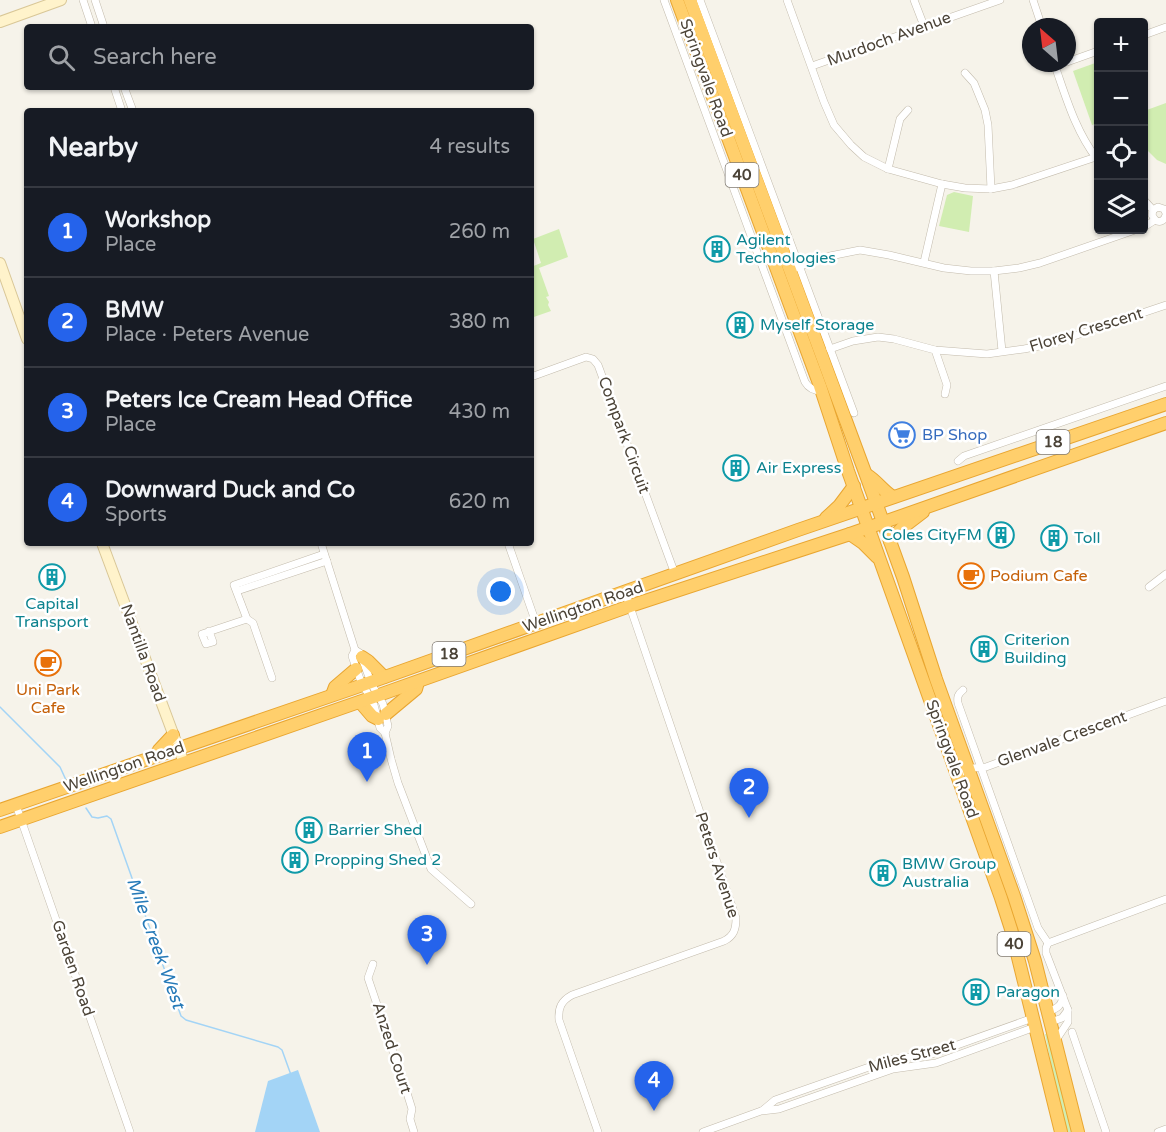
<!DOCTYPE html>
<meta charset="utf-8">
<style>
body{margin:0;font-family:"Varela Round",sans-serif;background:#20242c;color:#f1f3f6}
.controls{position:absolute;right:18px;top:18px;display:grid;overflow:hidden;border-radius:6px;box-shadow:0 2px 4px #0004}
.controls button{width:54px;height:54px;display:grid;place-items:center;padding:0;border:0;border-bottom:2px solid #363941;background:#171b24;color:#f1f3f6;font:30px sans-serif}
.compass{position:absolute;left:1022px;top:18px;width:54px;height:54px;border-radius:50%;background:#171b24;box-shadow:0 2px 4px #0004;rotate:332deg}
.you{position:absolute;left:501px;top:592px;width:21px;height:21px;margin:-15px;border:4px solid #fff;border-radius:50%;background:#1a73e8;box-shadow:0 0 0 9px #1a73e833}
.badge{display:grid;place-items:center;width:39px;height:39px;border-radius:50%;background:#2563eb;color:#fff;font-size:20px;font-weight:700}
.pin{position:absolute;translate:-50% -50px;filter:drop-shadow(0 2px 3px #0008)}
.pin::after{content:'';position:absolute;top:32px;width:21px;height:18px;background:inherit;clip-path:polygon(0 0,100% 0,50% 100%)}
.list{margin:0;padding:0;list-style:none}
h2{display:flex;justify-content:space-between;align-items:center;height:78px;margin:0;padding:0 24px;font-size:26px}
h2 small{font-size:20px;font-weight:400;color:#9ea1a6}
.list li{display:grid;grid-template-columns:39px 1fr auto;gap:18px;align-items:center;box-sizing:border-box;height:90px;padding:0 24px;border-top:2px solid #363941}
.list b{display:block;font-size:22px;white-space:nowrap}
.list p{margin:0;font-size:20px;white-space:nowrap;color:#9ea1a6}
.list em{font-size:20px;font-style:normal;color:#9ea1a6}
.icon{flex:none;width:33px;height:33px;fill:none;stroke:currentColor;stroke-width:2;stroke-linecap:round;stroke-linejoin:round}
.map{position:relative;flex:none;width:1166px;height:1132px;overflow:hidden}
.search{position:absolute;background:#171b24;box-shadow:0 2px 4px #0004;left:24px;top:24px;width:510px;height:66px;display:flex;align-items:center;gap:15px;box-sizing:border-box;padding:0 21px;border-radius:6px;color:#9ea1a6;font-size:22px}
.panel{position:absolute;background:#171b24;box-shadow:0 2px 4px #0004;left:24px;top:108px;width:510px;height:438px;border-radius:6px}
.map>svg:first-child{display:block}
.green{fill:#d1edb1}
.water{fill:#a3d4f6}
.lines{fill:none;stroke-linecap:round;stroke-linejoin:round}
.stream{stroke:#a3d4f6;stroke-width:1.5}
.street-casing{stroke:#c3bbac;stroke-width:8}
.secondary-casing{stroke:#d9c797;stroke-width:12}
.highway-casing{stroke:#e9a631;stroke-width:14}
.street{stroke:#fff;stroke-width:7}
.secondary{stroke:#fff3cb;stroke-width:10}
.highway{stroke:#ffcf6c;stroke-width:12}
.labels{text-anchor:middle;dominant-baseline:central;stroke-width:5;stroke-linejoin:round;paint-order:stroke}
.shield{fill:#fff;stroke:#817b73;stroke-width:1.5}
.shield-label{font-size:15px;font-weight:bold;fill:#4b4337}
.street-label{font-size:16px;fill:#4b4337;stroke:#fff}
.culture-label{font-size:16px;fill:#0d838f;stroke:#fff;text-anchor:start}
.shop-label{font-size:16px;fill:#366cbe;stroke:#fff;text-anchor:start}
.food-label{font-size:16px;fill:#c56008;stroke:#fff;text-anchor:start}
.water-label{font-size:18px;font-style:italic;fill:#267ab8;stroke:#fff}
</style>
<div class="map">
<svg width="1166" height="1132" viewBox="0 0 1166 1132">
<rect width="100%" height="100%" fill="#f6f3ea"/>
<g class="green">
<polygon points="1098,62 1098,123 1092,125 1073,71"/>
<polygon points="1166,103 1166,164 1157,160 1144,147 1144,111"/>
<polygon points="954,192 973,196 969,232 939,226 947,195"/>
<polygon points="559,229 568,257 539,268 549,296 546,297 549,302 548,305 551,311 531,318 531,267 541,263 533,239"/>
<polygon points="1045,1034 1048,1034 1072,1132 1065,1132"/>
</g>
<polygon class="water" points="298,1070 320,1132 255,1132 268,1081"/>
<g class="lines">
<g class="stream">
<polyline points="0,707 60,767 66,780"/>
<polyline points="86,808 92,817 98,818 107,816 111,819 181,1016 186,1020 278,1047 282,1050 291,1075"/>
</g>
<g class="street-casing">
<g id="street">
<polyline points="83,0 92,27"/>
<polyline points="95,0 104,27"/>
<path d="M 664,0 L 805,382 C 809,389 815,391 822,391"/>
<polyline points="700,0 854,413"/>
<polyline points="787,0 824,102 834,125 851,145 864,157 888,169 942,184 965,188 991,189 1012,185 1096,157"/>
<polyline points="914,0 924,26"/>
<polyline points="1033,0 1042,27"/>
<polyline points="1144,35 1166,27"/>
<polyline points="1067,62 1098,51"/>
<path d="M 1054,63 C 1066,97 1075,130 1097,159"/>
<polyline points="812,66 1000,0"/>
<polyline points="965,73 974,83 985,110 988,125 991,189"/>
<polyline points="114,87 122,111"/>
<polyline points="124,87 133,111"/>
<polyline points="888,169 900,119 908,110"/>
<polyline points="1144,200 1153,210"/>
<path d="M 1166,213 L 1164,209 L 1158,207 L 1153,210 L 1152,215 L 1155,220 C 1160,223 1164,221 1166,215"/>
<polyline points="1144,227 1155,220"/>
<polyline points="924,262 942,184"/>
<polyline points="795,268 830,256 860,250 889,255 944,268 971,271 994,271 1019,268 1040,263 1135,230"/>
<polyline points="994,271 1002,351"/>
<polyline points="830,349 853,341 878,337 894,339 935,350 987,354 1024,349 1050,344 1166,305"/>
<polyline points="935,350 947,385 945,394"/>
<polyline points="531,377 586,357 593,359 598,365 675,574"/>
<polyline points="958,461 964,456 1166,386"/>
<polyline points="321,543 355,650 352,656 360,679 374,705 380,728 385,733"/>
<polyline points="508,543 536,623"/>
<polyline points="1149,587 1166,574"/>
<polyline points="237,591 327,561"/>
<polyline points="209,631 213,642 206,644 202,634 247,619"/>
<polyline points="355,650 360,653 372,685 383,704 388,726 385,733 391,759 398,783 431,869 471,904"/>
<polyline points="272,678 253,623 247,619 234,585 324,554"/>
<path d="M 963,690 C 958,694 957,697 958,703 L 1038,928 L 1048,943"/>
<polyline points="958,774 973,768 986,767 1166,701"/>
<polyline points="16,805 130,1132"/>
<polyline points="1048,943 1166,899"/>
<polyline points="1048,943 1046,948 1046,953 1068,1010 1062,1018 1051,1022"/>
<polyline points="373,964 368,978 407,1093 412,1109 410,1119 414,1132"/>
<path d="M 1048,1012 C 1057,1008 1062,1006 1063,996"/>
<polyline points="1072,1032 1106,1132"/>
<polyline points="1056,1040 1068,1022 1068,1010"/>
<polyline points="763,1110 775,1100 889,1060 932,1054 1033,1018"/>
<path d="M 598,1132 L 559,1020 C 558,1008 561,1001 572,995 L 724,941 C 734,936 736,929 736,918 L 625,592"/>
<polyline points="703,1132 761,1111 779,1109 893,1069 936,1063 1035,1027"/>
<polyline points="1158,1132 1166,1129"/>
</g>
</g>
<g class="secondary-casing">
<g id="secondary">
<polyline points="0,22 61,0"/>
<polyline points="0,263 27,339"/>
<polyline points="102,543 184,763"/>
</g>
</g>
<g class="highway-casing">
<g id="highway">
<polyline points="677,0 820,386 848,471 1001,898 1011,929 1061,1132"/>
<polyline points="690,0 866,475 903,577 936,679 1014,896 1035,961 1078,1132"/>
<path d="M 867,475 C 877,481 883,491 893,497"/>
<polyline points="826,518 839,506 854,486"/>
<polyline points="850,534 863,543 877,557"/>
<polyline points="890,541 902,528 923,512"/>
<polyline points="362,657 368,661 384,677"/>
<polyline points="332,695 335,687 356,669"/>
<polyline points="360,702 372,716 378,719"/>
<polyline points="386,714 416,689 418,682"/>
<polyline points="156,755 159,750 173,735"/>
<polyline points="0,810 354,688 798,530 1166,404"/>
<polyline points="0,827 379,695 630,606 850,534 1166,423"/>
</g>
</g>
<use href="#street" class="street"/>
<use href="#secondary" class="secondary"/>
<use href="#highway" class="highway"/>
</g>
<defs>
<g id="building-ring" transform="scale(1.35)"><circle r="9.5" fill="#fff" stroke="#0f9aa8" stroke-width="1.5"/><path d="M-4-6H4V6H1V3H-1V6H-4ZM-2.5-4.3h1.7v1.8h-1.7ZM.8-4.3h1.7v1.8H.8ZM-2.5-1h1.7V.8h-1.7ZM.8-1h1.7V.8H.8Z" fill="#0f9aa8"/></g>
<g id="supermarket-ring" transform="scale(1.35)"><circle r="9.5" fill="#fff" stroke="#3f7fe0" stroke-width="1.5"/><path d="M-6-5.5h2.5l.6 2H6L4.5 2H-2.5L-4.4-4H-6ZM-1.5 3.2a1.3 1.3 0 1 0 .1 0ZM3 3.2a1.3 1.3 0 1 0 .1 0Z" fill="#3f7fe0"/></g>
<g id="cafe-ring" transform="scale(1.35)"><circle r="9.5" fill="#fff" stroke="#e8710a" stroke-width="1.5"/><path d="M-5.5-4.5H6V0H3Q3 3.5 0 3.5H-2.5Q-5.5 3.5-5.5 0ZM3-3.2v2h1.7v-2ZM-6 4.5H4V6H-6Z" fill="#e8710a"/></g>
</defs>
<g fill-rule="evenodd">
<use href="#building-ring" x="717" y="249"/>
<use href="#building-ring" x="740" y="325"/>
<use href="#supermarket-ring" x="902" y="435"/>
<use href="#building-ring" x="736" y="468"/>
<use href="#building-ring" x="1001" y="535"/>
<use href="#building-ring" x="1054" y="538"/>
<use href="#cafe-ring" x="971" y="576"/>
<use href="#building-ring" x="52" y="577"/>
<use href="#building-ring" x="984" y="649"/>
<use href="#cafe-ring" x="48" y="663"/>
<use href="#building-ring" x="309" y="830"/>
<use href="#building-ring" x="295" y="860"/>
<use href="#building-ring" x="883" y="873"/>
<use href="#building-ring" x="976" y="992"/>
</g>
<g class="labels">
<g class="shield">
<rect x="725.5" y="163" width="33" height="24" rx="4.5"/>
<rect x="1036.5" y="430" width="33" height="24" rx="4.5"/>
<rect x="432.5" y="642" width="33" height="24" rx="4.5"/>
<rect x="997.5" y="932" width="33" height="24" rx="4.5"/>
</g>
<g class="shield-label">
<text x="742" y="175">40</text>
<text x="1053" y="442">18</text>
<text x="449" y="654">18</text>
<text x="1014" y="944">40</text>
</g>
<g class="street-label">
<text transform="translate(889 39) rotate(-20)">Murdoch Avenue</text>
<text transform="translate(706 78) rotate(70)">Springvale Road</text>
<text transform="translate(1086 330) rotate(-17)">Florey Crescent</text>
<text transform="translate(624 435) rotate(70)">Compark Circuit</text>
<text transform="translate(583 607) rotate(-19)">Wellington Road</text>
<text transform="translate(143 653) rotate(70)">Nantilla Road</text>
<text transform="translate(1062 739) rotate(-20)">Glenvale Crescent</text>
<text transform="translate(952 759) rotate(70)">Springvale Road</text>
<text transform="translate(124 767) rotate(-19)">Wellington Road</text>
<text transform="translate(717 865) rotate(72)">Peters Avenue</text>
<text transform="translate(73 968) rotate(71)">Garden Road</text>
<text transform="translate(392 1048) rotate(72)">Anzed Court</text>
<text transform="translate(912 1056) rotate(-15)">Miles Street</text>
</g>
<g class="culture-label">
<text x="736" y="240">Agilent<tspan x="736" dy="18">Technologies</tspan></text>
<text x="760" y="325">Myself Storage</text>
<text x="756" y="468">Air Express</text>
<text x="982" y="535" text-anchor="end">Coles CityFM</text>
<text x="1074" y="538">Toll</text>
<text x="52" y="604" text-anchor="middle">Capital<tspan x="52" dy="18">Transport</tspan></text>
<text x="1004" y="640">Criterion<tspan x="1004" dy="18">Building</tspan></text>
<text x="328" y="830">Barrier Shed</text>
<text x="314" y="860">Propping Shed 2</text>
<text x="902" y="864">BMW Group<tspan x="902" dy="18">Australia</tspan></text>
<text x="996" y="992">Paragon</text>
</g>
<g class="shop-label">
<text x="922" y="435">BP Shop</text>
</g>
<g class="food-label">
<text x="990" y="576">Podium Cafe</text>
<text x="48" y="690" text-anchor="middle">Uni Park<tspan x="48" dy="18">Cafe</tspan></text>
</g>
<g class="water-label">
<text transform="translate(156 943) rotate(70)">Mile Creek West</text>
</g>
</g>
</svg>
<div class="controls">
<button>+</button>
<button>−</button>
<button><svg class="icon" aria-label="locate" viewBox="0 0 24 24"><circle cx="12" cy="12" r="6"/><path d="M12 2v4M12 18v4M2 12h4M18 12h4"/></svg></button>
<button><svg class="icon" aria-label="layers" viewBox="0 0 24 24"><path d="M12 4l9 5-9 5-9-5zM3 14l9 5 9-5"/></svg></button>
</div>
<svg class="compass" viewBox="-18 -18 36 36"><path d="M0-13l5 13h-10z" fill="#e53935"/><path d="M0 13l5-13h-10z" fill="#9ea1a6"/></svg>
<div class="you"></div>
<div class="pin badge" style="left:367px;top:782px">1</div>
<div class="pin badge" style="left:749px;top:818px">2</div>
<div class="pin badge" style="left:427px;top:965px">3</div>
<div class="pin badge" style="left:654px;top:1111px">4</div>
<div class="search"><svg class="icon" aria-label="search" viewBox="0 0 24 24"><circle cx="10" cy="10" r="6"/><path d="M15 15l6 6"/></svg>Search here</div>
<section class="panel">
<h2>Nearby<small>4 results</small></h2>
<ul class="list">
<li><span class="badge">1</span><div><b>Workshop</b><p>Place</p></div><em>260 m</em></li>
<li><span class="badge">2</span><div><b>BMW</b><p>Place · Peters Avenue</p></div><em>380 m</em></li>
<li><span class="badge">3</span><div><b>Peters Ice Cream Head Office</b><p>Place</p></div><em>430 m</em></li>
<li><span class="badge">4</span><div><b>Downward Duck and Co</b><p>Sports</p></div><em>620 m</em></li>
</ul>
</section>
</div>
